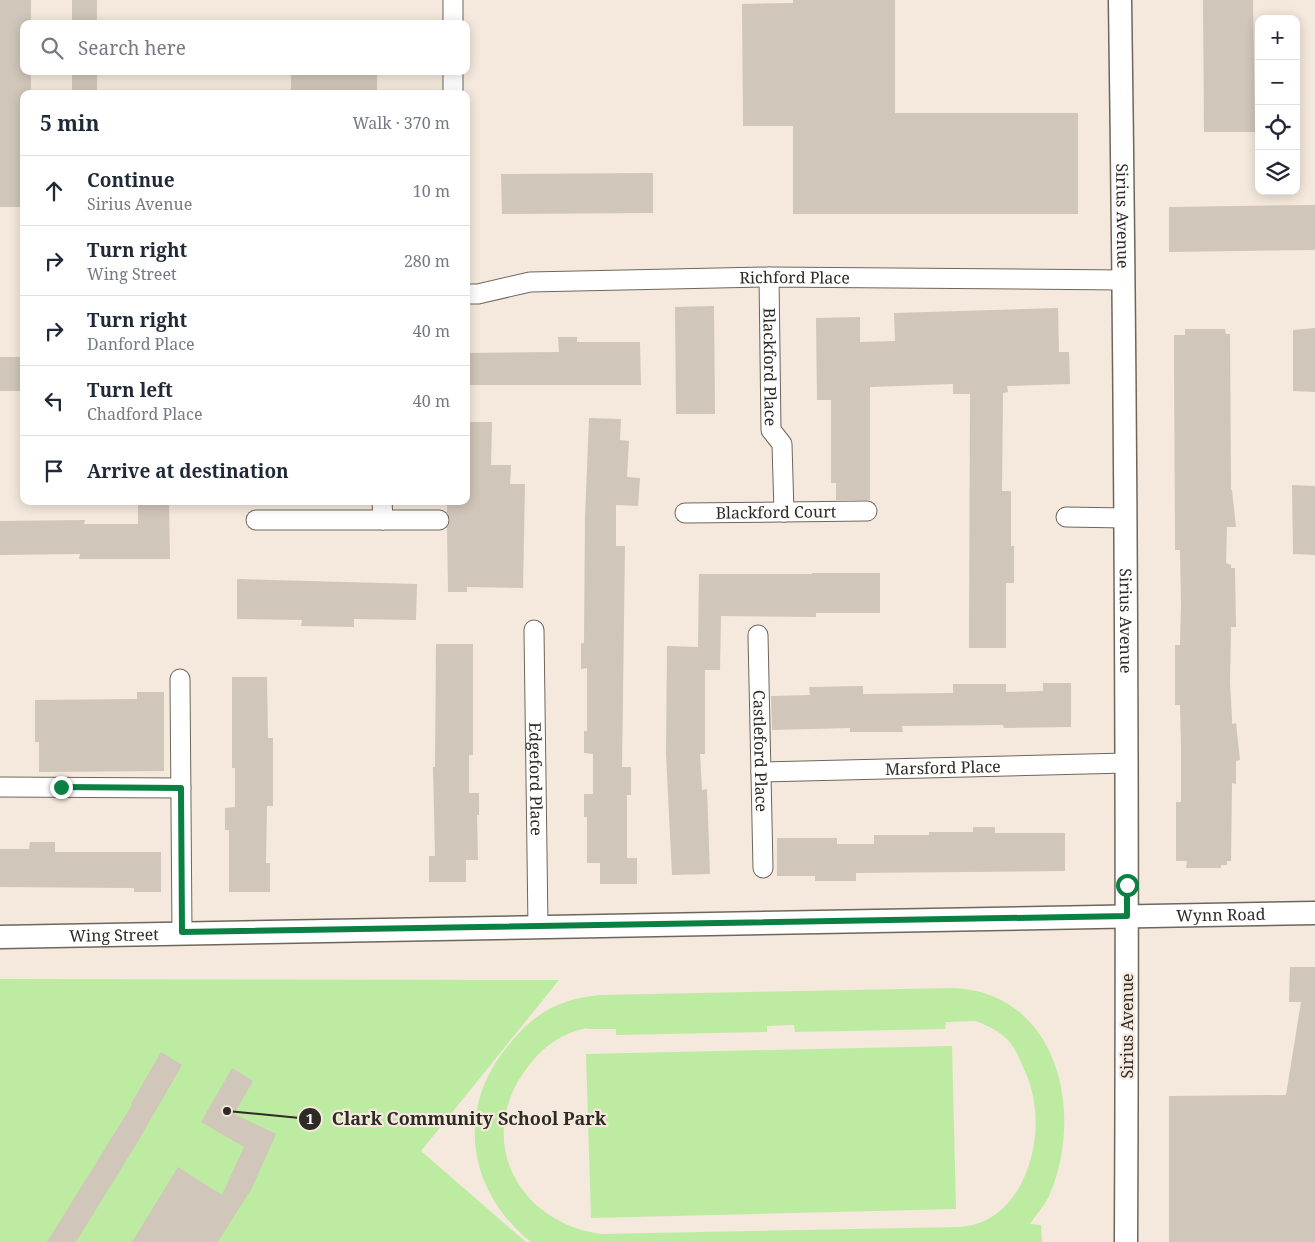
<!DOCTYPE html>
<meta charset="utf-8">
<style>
body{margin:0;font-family:"Noto Serif",serif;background:#f2f2f3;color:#1f2937}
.controls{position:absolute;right:15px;top:15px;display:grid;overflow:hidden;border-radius:10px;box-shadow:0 2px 12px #0003}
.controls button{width:45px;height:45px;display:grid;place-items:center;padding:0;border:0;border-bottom:1px solid #e0e1e3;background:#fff;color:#1f2937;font:25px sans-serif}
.stop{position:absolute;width:15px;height:15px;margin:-11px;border:4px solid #0b8043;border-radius:50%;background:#fff}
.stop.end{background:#0b8043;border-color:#fff;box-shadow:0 1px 5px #0008}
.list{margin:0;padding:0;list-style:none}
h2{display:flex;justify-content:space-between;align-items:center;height:65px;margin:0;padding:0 20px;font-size:21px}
h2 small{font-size:16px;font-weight:400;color:#747a83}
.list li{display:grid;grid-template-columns:32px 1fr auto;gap:15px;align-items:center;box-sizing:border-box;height:70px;padding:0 20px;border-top:1px solid #e0e1e3}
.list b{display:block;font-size:19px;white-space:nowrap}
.list p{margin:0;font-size:16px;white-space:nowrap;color:#747a83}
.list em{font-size:16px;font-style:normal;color:#747a83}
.icon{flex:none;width:28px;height:28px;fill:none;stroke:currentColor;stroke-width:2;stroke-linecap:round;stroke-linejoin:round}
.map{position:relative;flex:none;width:1315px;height:1242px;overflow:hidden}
.search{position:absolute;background:#fff;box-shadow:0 2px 12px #0003;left:20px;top:20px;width:450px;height:55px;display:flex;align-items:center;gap:12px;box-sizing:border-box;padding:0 18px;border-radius:10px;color:#747a83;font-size:19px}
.panel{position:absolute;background:#fff;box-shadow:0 2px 12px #0003;left:20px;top:90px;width:450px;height:415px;border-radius:10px}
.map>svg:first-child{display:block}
.green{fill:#bdeba2;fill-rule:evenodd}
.building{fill:#d0c6b9}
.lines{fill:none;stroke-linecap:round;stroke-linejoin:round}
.minor-casing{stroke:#6f665b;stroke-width:21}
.tertiary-casing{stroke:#6f665b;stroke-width:25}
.minor{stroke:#fff;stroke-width:19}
.tertiary{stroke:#fff;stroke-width:22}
.route{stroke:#0b8043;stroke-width:6}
.labels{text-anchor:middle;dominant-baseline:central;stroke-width:4.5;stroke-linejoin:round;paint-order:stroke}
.street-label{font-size:16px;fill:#2e2a25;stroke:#f4e9dc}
.leader{fill:none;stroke:#2e2a25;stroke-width:2}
.callout-dot{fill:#2e2a25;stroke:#f4e9dc;stroke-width:2}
.mark-label{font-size:15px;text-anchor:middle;font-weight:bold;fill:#fff}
.callout-label{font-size:18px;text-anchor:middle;font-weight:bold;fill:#2e2a25;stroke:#f4e9dc;stroke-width:4.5;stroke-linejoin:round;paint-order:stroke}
</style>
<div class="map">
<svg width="1315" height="1242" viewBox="0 0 1315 1242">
<rect width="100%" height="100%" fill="#f4e9dc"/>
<g class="green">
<polygon points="0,979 559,980 421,1151 526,1242 0,1242"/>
<path d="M 954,988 C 1059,993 1085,1114 1049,1196 C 1044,1206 1036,1215 1030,1224 L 1041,1225 L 1042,1242 L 531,1242 C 468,1192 455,1110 507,1047 C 533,1014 558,999 600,995 ZM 975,1021 C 987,1025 999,1031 1008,1040 C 1015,1048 1019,1057 1023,1067 C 1030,1081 1034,1096 1035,1111 C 1040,1159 1015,1224 960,1227 L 601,1234 C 514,1222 473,1134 530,1064 C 545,1045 563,1033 587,1028 L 587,1029 L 616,1029 L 616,1035 L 767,1032 L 767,1026 L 794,1025 L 795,1032 L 945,1029 L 946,1022 Z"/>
<polygon points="952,1046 956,1209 591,1218 586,1054"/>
</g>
<g class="building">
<polygon points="0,0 31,0 31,24 24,24 24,71 31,71 31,94 24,94 24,207 0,207"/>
<rect x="72" y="0" width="25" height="24"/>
<polygon points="793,0 895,0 895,113 1078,113 1078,214 793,214 793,126 743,126 742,4 793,3"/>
<polygon points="1203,0 1253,0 1255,132 1204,132"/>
<rect x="72" y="71" width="25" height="23"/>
<rect x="291" y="71" width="86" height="23"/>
<polygon points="653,173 653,213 502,214 501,174"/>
<polygon points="1315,205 1315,250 1169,252 1169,207"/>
<polygon points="714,306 715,414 676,414 675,307"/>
<polygon points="1058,308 1059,352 1069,352 1070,384 1007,386 1008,392 1003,393 1002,491 1011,491 1011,546 1014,546 1014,583 1006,583 1006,648 969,648 970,394 953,394 953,384 870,387 870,500 836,500 836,483 831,483 831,400 817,400 816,318 860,317 860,342 895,341 894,313"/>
<polygon points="1315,328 1315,392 1293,391 1293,330"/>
<polygon points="1185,329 1225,329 1226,334 1230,334 1231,490 1232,490 1236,527 1227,527 1226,563 1231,565 1231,568 1235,568 1236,627 1231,627 1230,683 1232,719 1232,724 1236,723 1240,760 1236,761 1236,784 1232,783 1231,861 1227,861 1227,865 1221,865 1221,868 1186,868 1187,861 1176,861 1176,802 1181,802 1181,748 1180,705 1175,705 1175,645 1180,645 1181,604 1180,550 1175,550 1174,357 1174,335 1185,335"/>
<polygon points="558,337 577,337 577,342 640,342 641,385 466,385 466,353 559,352"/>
<rect x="0" y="357" width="24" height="34"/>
<polygon points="589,418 621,419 620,440 629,441 627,477 640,478 638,506 616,505 616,546 625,546 622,767 631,767 631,795 627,795 627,858 637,858 637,884 600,884 600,863 587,863 587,817 584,817 584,794 593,794 593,754 584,753 584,731 587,731 587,668 581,669 581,643 584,643 585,518"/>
<polygon points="466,422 492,422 491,465 511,465 510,484 525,484 523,588 467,587 467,592 448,592 447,527 450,520 447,512 447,501 466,501"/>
<polygon points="1292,485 1315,486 1315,555 1293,554"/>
<polygon points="138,501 169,501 170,559 79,559 80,554 0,555 0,521 85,520 84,524 138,524"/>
<polygon points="812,573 880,573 880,613 816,613 816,617 721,616 720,670 705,670 705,754 700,754 702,790 707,789 710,874 672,875 666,754 667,646 698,647 699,574 812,574"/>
<polygon points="237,579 417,584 416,620 354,619 354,627 301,626 302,620 237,619"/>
<polygon points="436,644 473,644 473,755 469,755 469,793 479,793 479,815 477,815 478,860 466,860 466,882 429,882 429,856 435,856 433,767 435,767"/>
<polygon points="232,677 267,677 268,738 273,738 273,806 267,806 266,863 270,863 270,892 229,892 229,830 225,830 225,808 235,807 235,768 232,768"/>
<polygon points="1043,683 1071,683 1071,727 1004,728 1003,725 902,726 903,732 850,732 850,728 772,730 771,696 810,695 809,687 863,686 863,694 953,693 953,684 1006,684 1006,692 1043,691"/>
<polygon points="137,692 164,692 164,771 39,772 39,742 35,742 35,700 137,699"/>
<polygon points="973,827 995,827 995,833 1065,833 1065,871 856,873 856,881 815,881 815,876 777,876 777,838 837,838 837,844 874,844 874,835 929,835 929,832 973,832"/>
<polygon points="30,842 55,842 55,852 161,852 161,892 134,892 134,888 0,887 0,849 29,849"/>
<polygon points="1290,967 1315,967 1315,1242 1169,1242 1169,1096 1286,1095 1301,1002 1289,1002"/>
<polygon points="161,1052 182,1065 137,1143 76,1242 47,1242 132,1105 131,1104"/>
<polygon points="232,1068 253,1081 234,1114 276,1134 252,1188 218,1242 132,1242 178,1167 222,1195 244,1147 201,1122"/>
</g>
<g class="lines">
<g class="minor-casing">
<g id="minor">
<polyline points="453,24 453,0"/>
<polyline points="453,94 453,71"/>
<path id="s1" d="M 769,277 L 771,430 L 782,444 L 784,512"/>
<path id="s2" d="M 466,294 L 478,294 L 530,282 L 769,277 L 1123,280"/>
<polyline points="382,501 383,520"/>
<path id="s3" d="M 685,513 L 867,511"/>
<polyline points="1066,517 1125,518"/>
<polyline points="256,520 439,520"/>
<path id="s4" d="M 534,630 L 538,927"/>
<path id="s5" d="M 758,635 L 763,868"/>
<polyline points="180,679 182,933"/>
<path id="s6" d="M 761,772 L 1126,763"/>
<polyline points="0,787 181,788"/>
</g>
</g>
<g class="tertiary-casing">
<g id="tertiary">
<path id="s7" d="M 1120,0 C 1126,414 1128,828 1126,1242"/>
<path id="s8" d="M 0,937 L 1315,913"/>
</g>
</g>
<use href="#minor" class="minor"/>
<use href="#tertiary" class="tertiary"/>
</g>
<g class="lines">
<polyline class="route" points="61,787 181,788 182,932 1127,916 1127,885"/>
</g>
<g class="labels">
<g class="street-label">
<text stroke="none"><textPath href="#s7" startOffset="216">Sirius Avenue</textPath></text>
<text stroke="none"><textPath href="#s2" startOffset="330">Richford Place</textPath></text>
<text stroke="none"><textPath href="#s1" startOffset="90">Blackford Place</textPath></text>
<text stroke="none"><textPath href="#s3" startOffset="91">Blackford Court</textPath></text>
<text stroke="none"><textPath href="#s7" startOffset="621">Sirius Avenue</textPath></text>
<text stroke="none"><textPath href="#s5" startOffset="116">Castleford Place</textPath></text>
<text stroke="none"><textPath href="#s6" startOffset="182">Marsford Place</textPath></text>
<text stroke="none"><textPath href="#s4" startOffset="149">Edgeford Place</textPath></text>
<text stroke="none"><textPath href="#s8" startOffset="1221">Wynn Road</textPath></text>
<text stroke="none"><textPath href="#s8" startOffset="114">Wing Street</textPath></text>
<text transform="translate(1127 1026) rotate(-90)">Sirius Avenue</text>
</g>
</g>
<path class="leader" d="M227 1111L310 1119"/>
<g class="callout-dot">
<circle cx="227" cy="1111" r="5"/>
<circle cx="310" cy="1119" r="12"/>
</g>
<g class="mark-label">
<text x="310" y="1124">1</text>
</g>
<g class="callout-label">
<text x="469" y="1125">Clark Community School Park</text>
</g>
</svg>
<div class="controls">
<button>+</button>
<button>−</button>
<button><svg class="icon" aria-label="locate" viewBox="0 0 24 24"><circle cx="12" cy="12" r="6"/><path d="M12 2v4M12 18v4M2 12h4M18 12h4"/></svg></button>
<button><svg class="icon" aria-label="layers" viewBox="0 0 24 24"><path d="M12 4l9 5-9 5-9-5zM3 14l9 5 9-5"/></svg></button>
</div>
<div class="stop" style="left:1127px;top:885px"></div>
<div class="stop end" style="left:61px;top:787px"></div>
<div class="search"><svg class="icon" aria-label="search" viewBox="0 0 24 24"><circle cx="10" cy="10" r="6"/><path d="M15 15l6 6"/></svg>Search here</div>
<section class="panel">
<h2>5 min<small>Walk · 370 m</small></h2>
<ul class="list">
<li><svg class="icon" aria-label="ahead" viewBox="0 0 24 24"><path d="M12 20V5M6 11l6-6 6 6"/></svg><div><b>Continue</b><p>Sirius Avenue</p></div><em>10 m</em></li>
<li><svg class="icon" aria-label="right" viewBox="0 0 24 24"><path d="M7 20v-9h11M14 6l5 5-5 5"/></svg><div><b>Turn right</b><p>Wing Street</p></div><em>280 m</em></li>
<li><svg class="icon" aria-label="right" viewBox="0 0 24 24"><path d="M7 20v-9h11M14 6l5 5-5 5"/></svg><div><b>Turn right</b><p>Danford Place</p></div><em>40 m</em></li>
<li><svg class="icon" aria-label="left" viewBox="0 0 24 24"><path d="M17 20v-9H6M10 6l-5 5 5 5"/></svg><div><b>Turn left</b><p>Chadford Place</p></div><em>40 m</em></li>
<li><svg class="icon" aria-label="arrive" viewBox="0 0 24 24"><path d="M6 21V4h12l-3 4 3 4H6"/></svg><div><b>Arrive at destination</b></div></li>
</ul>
</section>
</div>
